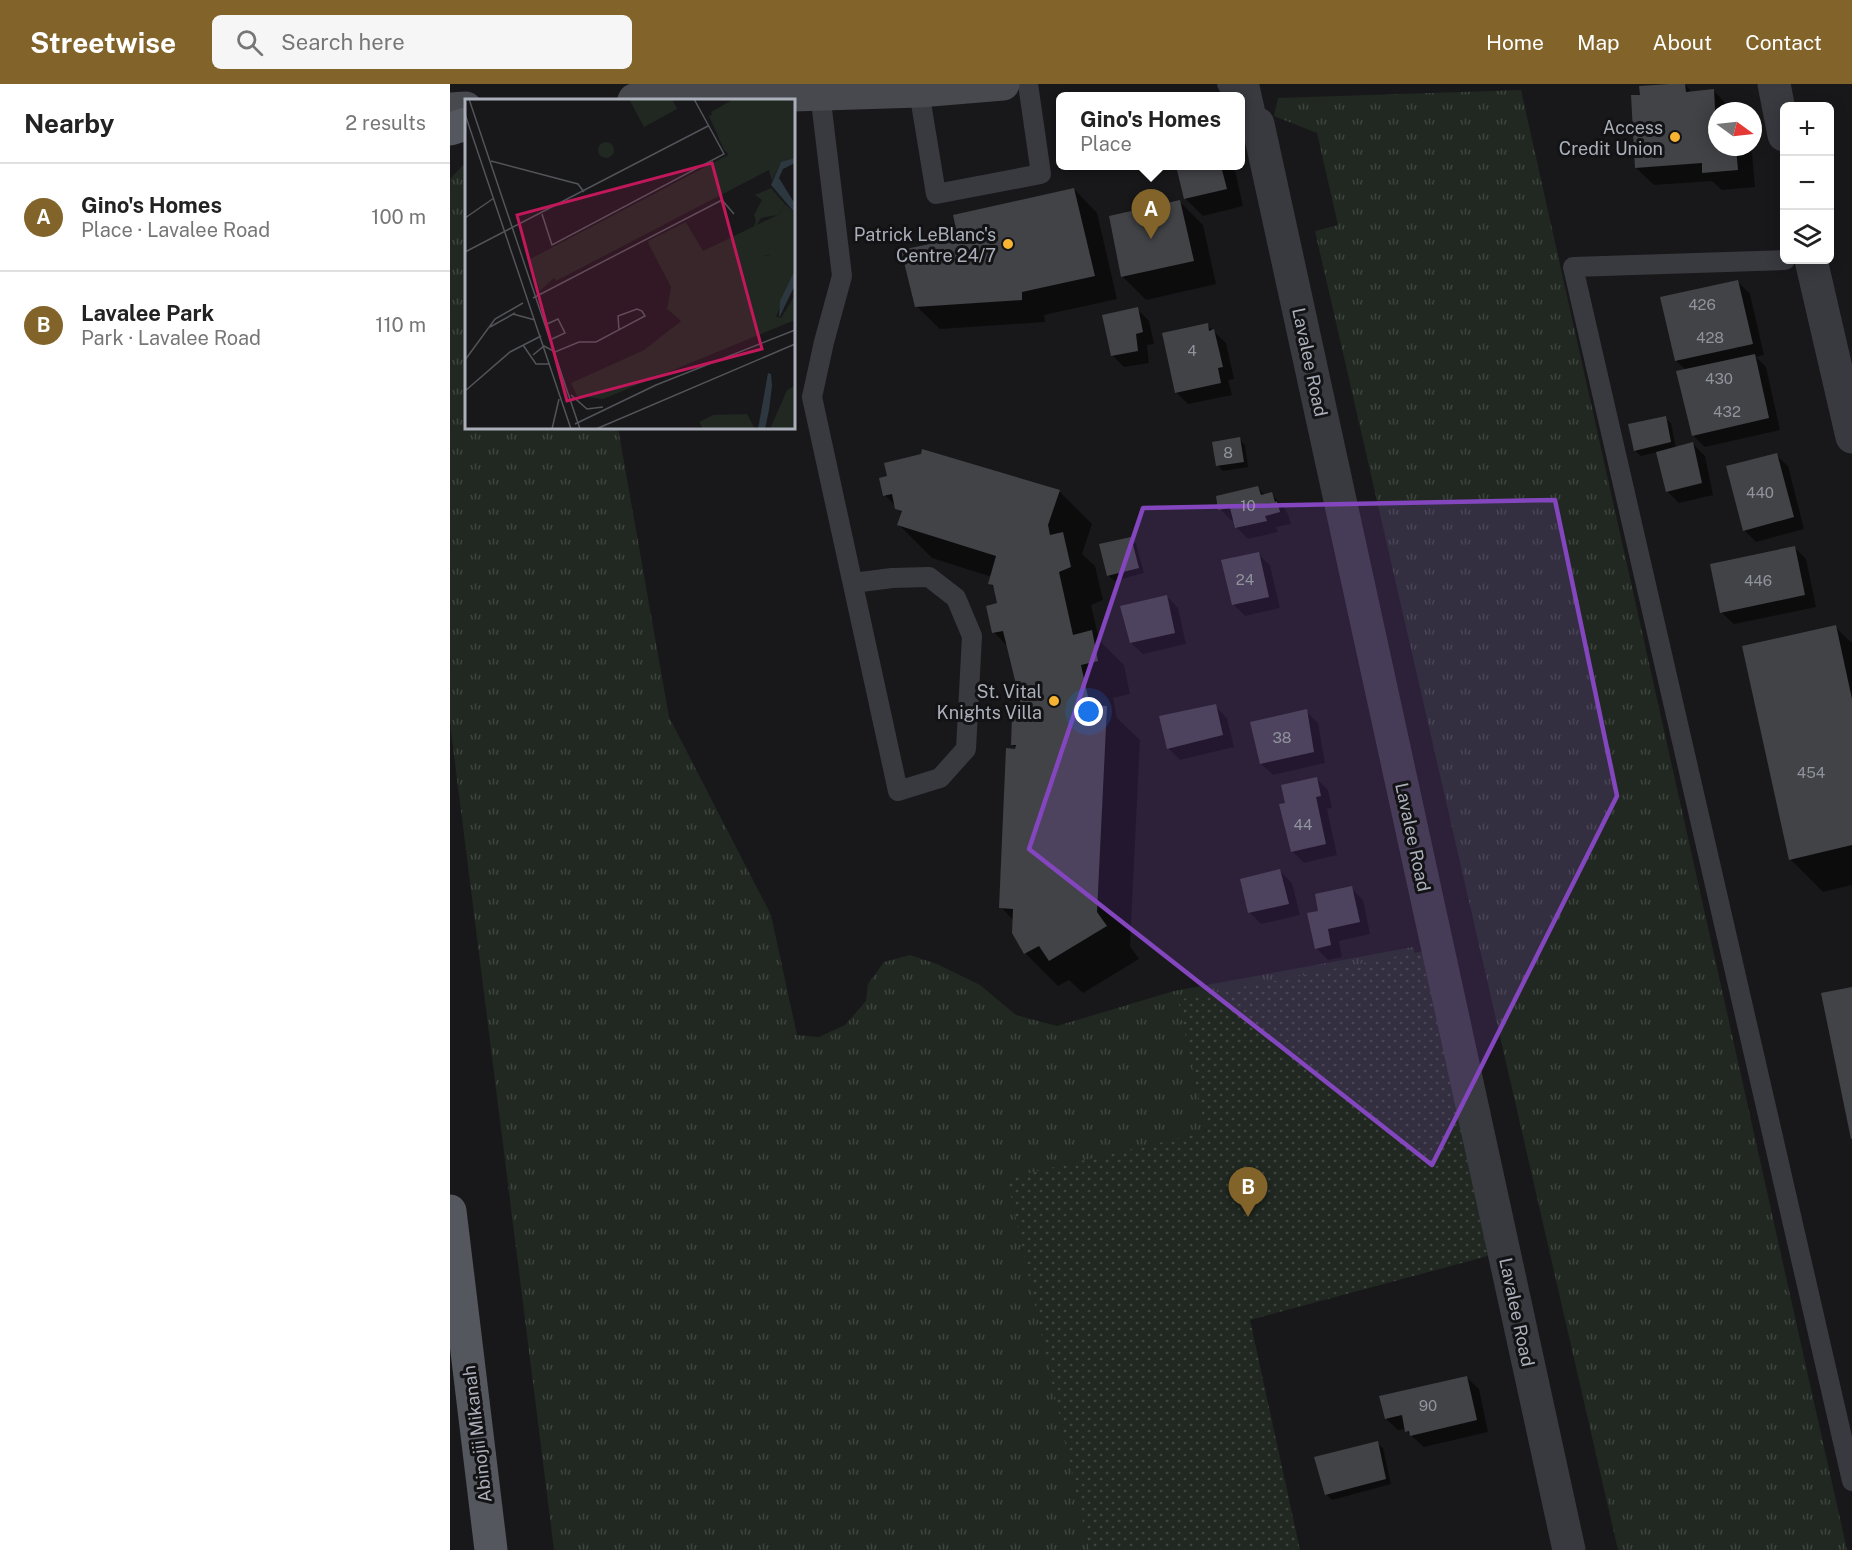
<!DOCTYPE html>
<meta charset="utf-8">
<style>
body{margin:0;font-family:"Public Sans",sans-serif;background:#f6f6f6;color:#222}
.controls{position:absolute;right:18px;top:18px;display:grid;overflow:hidden;border-radius:9px;box-shadow:0 3px 15px #0003}
.controls button{width:54px;height:54px;display:grid;place-items:center;padding:0;border:0;border-bottom:2px solid #e0e0e0;background:#fff;color:#222;font:30px sans-serif}
.compass{position:absolute;left:1258px;top:18px;width:54px;height:54px;border-radius:50%;background:#fff;box-shadow:0 3px 15px #0003;rotate:105deg}
.you{position:absolute;left:639px;top:628px;width:21px;height:21px;margin:-15px;border:4px solid #fff;border-radius:50%;background:#1a73e8;box-shadow:0 0 0 9px #1a73e833}
.badge{display:grid;place-items:center;width:39px;height:39px;border-radius:50%;background:#82642a;color:#fff;font-size:20px;font-weight:700}
.pin{position:absolute;translate:-50% -50px;filter:drop-shadow(0 2px 3px #0008)}
.pin::after{content:'';position:absolute;top:32px;width:21px;height:18px;background:inherit;clip-path:polygon(0 0,100% 0,50% 100%)}
.popup{position:absolute;left:606px;top:8px;width:189px;height:78px;box-sizing:border-box;display:grid;place-content:center;border-radius:9px;background:#fff;filter:drop-shadow(0 2px 4px #0005);font-size:20px;white-space:nowrap;color:#767676}
.popup b{font-size:22px;color:#222}
.popup::after{content:'';position:absolute;left:50%;top:100%;margin-left:-12px;border:12px solid transparent;border-top-color:#fff}
.list{margin:0;padding:0;list-style:none}
h2{display:flex;justify-content:space-between;align-items:center;height:78px;margin:0;padding:0 24px;font-size:26px}
h2 small{font-size:20px;font-weight:400;color:#767676}
.list li{display:grid;grid-template-columns:39px 1fr auto;gap:18px;align-items:center;box-sizing:border-box;height:108px;padding:0 24px;border-top:2px solid #e0e0e0}
.list b{display:block;font-size:22px;white-space:nowrap}
.list p{margin:0;font-size:20px;white-space:nowrap;color:#767676}
.list em{font-size:20px;font-style:normal;color:#767676}
.icon{flex:none;width:33px;height:33px;fill:none;stroke:currentColor;stroke-width:2;stroke-linecap:round;stroke-linejoin:round}
.map{position:relative;flex:none;width:1402px;height:1466px;overflow:hidden}
header{display:flex;align-items:center;gap:36px;box-sizing:border-box;height:84px;padding:0 30px;background:#82642a;color:#fff}
header strong{font-size:28px}
nav{display:flex;gap:33px;margin-inline-start:auto;font-size:21px}
.search{width:420px;height:54px;background:#f6f6f6;display:flex;align-items:center;gap:15px;box-sizing:border-box;padding:0 21px;border-radius:9px;color:#767676;font-size:22px}
main{display:flex}
aside{flex:1;background:#fff}
.map>svg:first-child{display:block}
.grass{fill:url(#grass-tufts)}
.park{fill:url(#park-dots)}
.shadow{fill:#0007}
.building{fill:#424347}
.lines{fill:none;stroke-linecap:round;stroke-linejoin:round}
.lane{stroke:#393a3f;stroke-width:20}
.street{stroke:#393a3f;stroke-width:33}
.secondary{stroke:#47494f;stroke-width:33}
.primary{stroke:#55575e;stroke-width:33}
.marked{fill:#8446be;fill-opacity:0.2;stroke:#8446be;stroke-width:4.5;stroke-linejoin:round}
.poi-dot{fill:#f7b433;stroke:#131315;stroke-width:2}
.labels{text-anchor:middle;dominant-baseline:central;stroke-width:6;stroke-linejoin:round;paint-order:stroke}
.number-label{font-size:15px;fill:#90949d}
.poi-label{font-size:18px;fill:#aaafba;stroke:#131315;text-anchor:end}
.street-label{font-size:18px;fill:#aaafba;stroke:#131315}
.inset-road{fill:none;stroke:#52545a;stroke-width:1.5}
.view{fill:#c2185b;fill-opacity:0.15;stroke:#c2185b;stroke-width:3}
.inset-edge{fill:none;stroke:#aaafba;stroke-width:3}
</style>
<header>
<strong>Streetwise</strong>
<div class="search"><svg class="icon" aria-label="search" viewBox="0 0 24 24"><circle cx="10" cy="10" r="6"/><path d="M15 15l6 6"/></svg>Search here</div>
<nav><a>Home</a><a>Map</a><a>About</a><a>Contact</a></nav>
</header>
<main>
<aside>
<h2>Nearby<small>2 results</small></h2>
<ul class="list">
<li><span class="badge">A</span><div><b>Gino's Homes</b><p>Place · Lavalee Road</p></div><em>100 m</em></li>
<li><span class="badge">B</span><div><b>Lavalee Park</b><p>Park · Lavalee Road</p></div><em>110 m</em></li>
</ul>
</aside>
<div class="map">
<svg width="1402" height="1466" viewBox="0 0 1402 1466">
<defs>
<pattern id="grass-tufts" width="24" height="20" patternUnits="userSpaceOnUse" patternTransform="scale(1.5)"><rect width="24" height="20" fill="#202821"/><path d="M3 7l-1-3M5 7V3M7 7l1-3M15 17l-1-3M17 17v-4M19 17l1-3" fill="none" stroke="#3e453f"/></pattern>
<pattern id="park-dots" width="8" height="8" patternUnits="userSpaceOnUse" patternTransform="scale(1.5)"><rect width="8" height="8" fill="#202821"/><path d="M2 2h.1M6 6h.1" fill="none" stroke="#3e453f" stroke-width="1.8" stroke-linecap="round"/></pattern>
</defs>
<rect width="100%" height="100%" fill="#18181a"/>
<g class="grass">
<polygon points="1071,6 1397,1466 1168,1466 865,147 888,141 867,49 824,32 828,14"/>
<polygon points="16,78 16,344 168,344 219,633 321,831 347,951 369,953 395,941 416,917 418,900 434,878 460,871 487,880 530,901 566,931 607,942 724,907 963,863 992,964 751,948 756,1059 834,1466 104,1466 0,639 0,95"/>
</g>
<polygon class="park" points="974,867 1038,1172 800,1236 850,1466 639,1466 557,1094 756,1048 728,916"/>
<g class="shadow">
<polygon points="1234,0 1243,9 1264,7 1281,25 1282,27 1267,27 1267,63 1297,63 1302,69 1305,103 1272,106 1262,97 1204,101 1186,84 1192,12"/>
<polygon points="728,82 784,82 793,122 753,132 735,114"/>
<polygon points="624,105 647,129 667,215 594,231 595,238 490,245 466,222 510,155"/>
<polygon points="730,118 753,141 766,200 696,216 673,193"/>
<polygon points="1288,198 1300,210 1314,271 1306,273 1316,283 1330,346 1255,363 1243,351 1236,286 1226,277"/>
<polygon points="687,225 699,237 704,260 697,261 699,279 674,283 663,272 654,232"/>
<polygon points="757,241 776,259 784,295 778,296 782,311 738,320 726,308"/>
<polygon points="1215,334 1221,339 1226,364 1243,360 1255,372 1263,411 1229,419 1217,407 1208,368 1191,372 1185,367"/>
<polygon points="789,355 795,361 798,383 773,387 767,381"/>
<polygon points="1326,371 1338,382 1354,445 1306,458 1294,446"/>
<polygon points="431,395 609,407 642,440 632,470 645,482 653,516 641,521 649,556 674,581 680,610 663,614 667,634 690,656 680,862 689,875 633,909 619,896 608,902 575,869 564,837 551,823 568,666 563,661 575,630 558,563 544,548 549,520 545,505 540,500 542,493 482,474 449,441 453,430 435,411"/>
<polygon points="808,404 815,411 821,410 833,422 838,430 841,440 826,443 828,448 798,455 786,443 784,437 782,437 770,425"/>
<polygon points="681,454 686,460 694,489 664,497 658,491"/>
<polygon points="1344,463 1356,475 1366,523 1284,540 1272,529 1262,481"/>
<polygon points="808,470 820,481 830,524 795,532 783,520"/>
<polygon points="717,512 728,524 736,560 693,570 681,559"/>
<polygon points="1385,543 1402,559 1402,801 1373,808 1340,775"/>
<polygon points="765,622 777,634 784,663 730,676 718,664"/>
<polygon points="856,627 868,639 875,679 823,691 811,680"/>
<polygon points="867,695 878,706 882,724 877,725 887,771 854,779 842,767 837,720"/>
<polygon points="830,787 842,799 850,831 811,840 799,828"/>
<polygon points="901,804 913,816 920,850 889,857 892,873 878,876 866,864 870,828"/>
<polygon points="1017,1294 1029,1305 1038,1348 974,1363 957,1348 956,1345 948,1346 936,1335"/>
<polygon points="927,1359 933,1364 941,1400 882,1416 876,1410"/>
</g>
<g class="building">
<polygon points="1220,0 1235,0 1236,8 1264,5 1267,63 1286,63 1288,86 1252,89 1252,79 1185,84 1181,11 1190,11 1189,2"/>
<polygon points="726,82 771,82 777,105 734,115"/>
<polygon points="624,104 645,192 572,208 572,216 465,223 451,166 508,154 503,131"/>
<polygon points="730,116 744,177 671,193 659,132"/>
<polygon points="1288,196 1303,260 1225,277 1210,213"/>
<polygon points="688,223 693,248 686,250 688,267 661,272 652,231"/>
<polygon points="758,239 759,247 764,245 773,283 768,284 771,299 725,309 712,249"/>
<polygon points="1305,270 1319,334 1242,352 1226,287"/>
<polygon points="1216,332 1221,358 1184,367 1178,340"/>
<polygon points="790,353 794,378 766,382 762,358"/>
<polygon points="1243,358 1252,399 1216,408 1206,368"/>
<polygon points="472,365 610,406 598,441 600,451 613,448 621,483 609,488 623,551 642,546 648,577 631,581 638,613 637,621 657,622 647,828 657,842 599,877 589,862 574,870 562,849 563,825 549,824 556,664 565,665 566,661 561,661 562,632 573,629 553,547 542,549 536,522 547,519 543,501 538,500 546,472 447,441 452,427 445,425 442,410 433,412 429,394 437,392 434,379 471,370"/>
<polygon points="1327,369 1344,433 1293,447 1276,382"/>
<polygon points="808,402 811,411 822,408 825,418 827,417 830,428 815,432 817,437 785,444 780,424 768,426 766,412"/>
<polygon points="681,453 689,484 657,492 649,460"/>
<polygon points="1345,462 1355,511 1270,529 1260,480"/>
<polygon points="809,468 819,513 782,521 771,476"/>
<polygon points="717,511 725,549 680,559 670,522"/>
<polygon points="1386,541 1402,615 1402,761 1339,776 1292,562"/>
<polygon points="766,620 773,651 717,665 709,632"/>
<polygon points="857,625 864,668 810,680 800,638"/>
<polygon points="867,693 871,712 866,713 876,760 841,768 829,720 835,719 831,701"/>
<polygon points="830,785 839,820 798,829 790,795"/>
<polygon points="902,802 910,838 878,845 881,861 865,865 857,829 868,827 865,810"/>
<polygon points="1402,903 1402,1055 1401,1055 1371,909"/>
<polygon points="1017,1292 1027,1336 960,1352 959,1347 955,1348 952,1331 935,1335 929,1312"/>
<polygon points="928,1357 936,1395 875,1411 864,1373"/>
</g>
<g class="lines">
<g class="lane">
<polyline points="777,0 787,12"/>
<polyline points="799,0 808,40"/>
<polyline points="375,3 370,9 392,192 374,258 362,313 448,707 490,694 516,665 522,552 506,514 479,493 442,494 403,499"/>
<polyline points="469,7 486,110 591,90 578,0"/>
<polyline points="1335,176 1123,183 1402,1397"/>
</g>
<g class="street">
<polyline points="1324,0 1334,51"/>
<polyline points="808,40 1119,1466"/>
<polyline points="1361,176 1402,353"/>
</g>
<g class="secondary">
<polyline points="184,16 469,7 553,0"/>
<polyline points="0,25 16,24"/>
</g>
<g class="primary">
<polyline points="0,45 16,40"/>
<polyline points="0,1127 41,1466"/>
</g>
</g>
<path class="marked" d="M 1105,416 L 1167,712 L 982,1081 L 579,765 L 693,424 Z"/>
<g class="poi-dot">
<circle cx="1225" cy="53" r="6"/>
<circle cx="558" cy="160" r="6"/>
<circle cx="604" cy="617" r="6"/>
</g>
<g class="labels">
<g class="number-label">
<text x="1252" y="220">426</text>
<text x="1260" y="253">428</text>
<text x="742" y="266">4</text>
<text x="1269" y="294">430</text>
<text x="1277" y="327">432</text>
<text x="778" y="368">8</text>
<text x="1310" y="408">440</text>
<text x="798" y="421">10</text>
<text x="795" y="495">24</text>
<text x="1308" y="496">446</text>
<text x="832" y="653">38</text>
<text x="1361" y="688">454</text>
<text x="853" y="740">44</text>
<text x="978" y="1321">90</text>
</g>
<g class="poi-label">
<text x="1213" y="43">Access<tspan x="1213" dy="21">Credit Union</tspan></text>
<text x="546" y="150">Patrick LeBlanc's<tspan x="546" dy="21">Centre 24/7</tspan></text>
<text x="592" y="607">St. Vital<tspan x="592" dy="21">Knights Villa</tspan></text>
</g>
<g class="street-label">
<text transform="translate(860 278) rotate(78)">Lavalee Road</text>
<text transform="translate(963 753) rotate(78)">Lavalee Road</text>
<text transform="translate(1067 1228) rotate(78)">Lavalee Road</text>
<text transform="translate(27 1350) rotate(-97)">Abinojii Mikanah</text>
</g>
</g>
<g transform="translate(15 15)">
<rect width="330" height="330" fill="#18181a"/>
<path d="M 269,0 L 330,0 L 330,59 L 315,65 L 307,82 L 304,71 L 91,182 L 89,179 L 75,192 L 65,160 L 263,56 L 246,13 ZM 306,89 L 320,105 L 313,116 L 296,119 L 292,126 L 296,157 L 329,154 L 330,148 L 330,171 L 311,218 L 316,219 L 330,196 L 330,221 L 138,300 L 112,297 L 106,284 L 179,251 L 216,222 L 202,210 L 206,188 L 183,144 L 195,136 L 202,169 L 288,130 L 291,122 L 289,116 L 297,101 L 290,96 Z" fill="#202821"/>
<path d="M 320,105 L 330,114 L 330,148 L 327,160 L 315,167 L 311,166 L 305,156 L 288,158 Z" fill="#202821"/>
<path d="M 275,0 L 330,0 L 330,48 L 275,49 L 264,55 L 259,51 L 244,17 ZM133 51a8 8 0 1 1 16 0a8 8 0 1 1-16 0ZM 323,111 L 330,121 L 330,136 L 228,189 L 215,165 L 198,173 L 183,142 L 221,123 L 238,152 ZM 330,287 L 330,330 L 305,330 L 322,291 ZM 282,315 L 290,330 L 238,330 L 234,323 L 248,316 Z" fill="#202821"/>
<path d="M 164,0 L 207,0 L 212,10 L 179,28 Z" fill="#202821"/>
<path d="M 330,59 L 330,64 L 318,70 L 314,79 L 330,105 L 330,114 L 306,86 L 316,63 ZM 330,171 L 330,186 L 314,219 L 315,202 ZM 303,274 L 306,275 L 307,287 L 304,311 L 300,330 L 293,330 Z" fill="#2d373f"/>
<path class="inset-road" d="M 4,0 L 115,330M 0,15 L 106,330M 26,62 L 113,85 L 119,93M 77,115 L 87,146 L 259,55 L 229,0M 0,119 L 29,99M 0,153 L 243,27M 68,199 L 257,101 L 269,115M 48,215 L 70,221M 82,225 L 93,220 L 100,234 L 87,240M 25,228 L 50,214M 58,246 L 71,265 L 85,265M 68,256 L 79,247 L 90,253 L 114,243 L 131,243 L 180,217 L 177,212 L 172,210 L 153,217 L 154,231M 0,261 L 30,220 L 58,204M 0,292 L 45,253 L 76,237M 106,296 L 122,310 L 138,308M 110,325 L 191,286 L 330,231M 87,330 L 94,300M 131,330 L 330,245"/>
<path class="view" d="M 247,64 L 297,250 L 102,302 L 52,116 Z"/>
<rect width="330" height="330" class="inset-edge"/>
</g>
</svg>
<div class="controls">
<button>+</button>
<button>−</button>
<button><svg class="icon" aria-label="layers" viewBox="0 0 24 24"><path d="M12 4l9 5-9 5-9-5zM3 14l9 5 9-5"/></svg></button>
</div>
<svg class="compass" viewBox="-18 -18 36 36"><path d="M0-13l5 13h-10z" fill="#e53935"/><path d="M0 13l5-13h-10z" fill="#767676"/></svg>
<div class="you"></div>
<div class="pin badge" style="left:701px;top:155px">A</div>
<div class="popup"><b>Gino's Homes</b>Place</div>
<div class="pin badge" style="left:798px;top:1133px">B</div>
</div>
</main>
